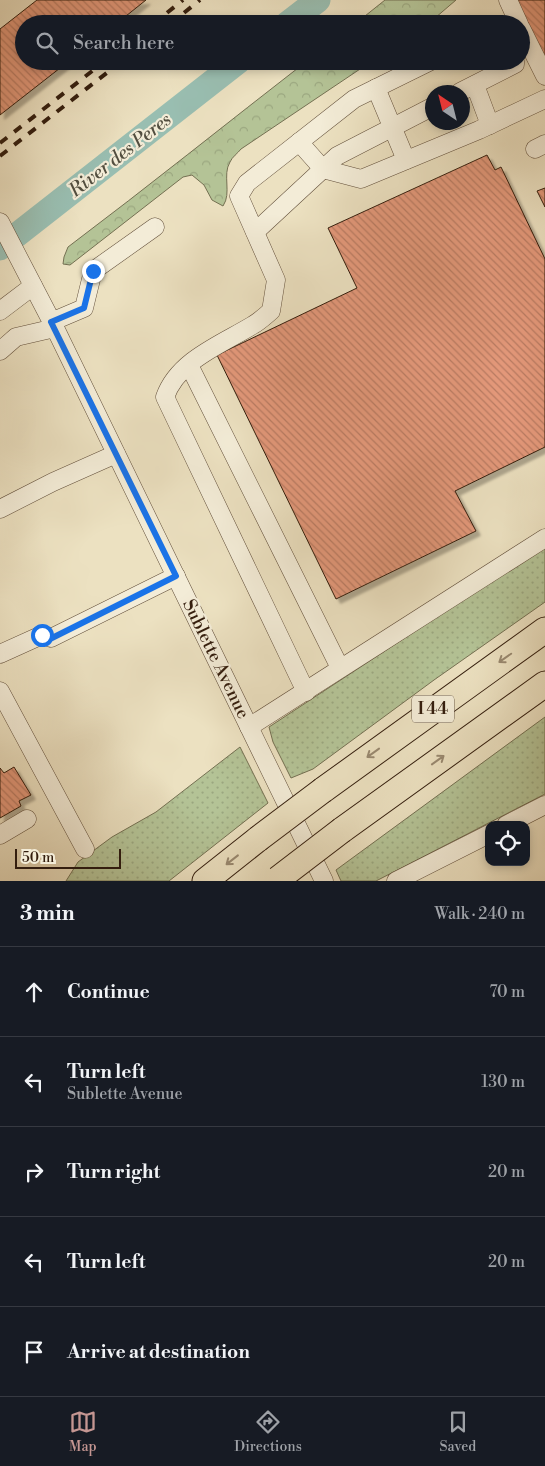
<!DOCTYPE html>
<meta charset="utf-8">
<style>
body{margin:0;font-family:"Libre Bodoni",serif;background:#242831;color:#f1f3f6}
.controls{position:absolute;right:15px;bottom:15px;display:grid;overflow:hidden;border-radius:10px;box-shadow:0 2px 8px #0003}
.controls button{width:45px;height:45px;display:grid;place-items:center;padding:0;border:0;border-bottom:1px solid #363941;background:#171b24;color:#f1f3f6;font:25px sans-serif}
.compass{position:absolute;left:425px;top:85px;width:45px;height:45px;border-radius:50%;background:#171b24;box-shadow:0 2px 8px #0003;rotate:325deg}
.scale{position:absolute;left:15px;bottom:12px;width:106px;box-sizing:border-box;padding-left:5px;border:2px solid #341e0e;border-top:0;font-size:14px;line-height:18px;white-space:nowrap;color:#341e0e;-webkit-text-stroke:4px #f3ecd7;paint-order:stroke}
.stop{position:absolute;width:15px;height:15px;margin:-11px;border:4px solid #1a73e8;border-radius:50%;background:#fff}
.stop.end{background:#1a73e8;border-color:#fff;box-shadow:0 1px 5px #0008}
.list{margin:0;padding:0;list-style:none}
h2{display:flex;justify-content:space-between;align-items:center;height:65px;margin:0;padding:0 20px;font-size:21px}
h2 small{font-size:16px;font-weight:400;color:#9ea1a6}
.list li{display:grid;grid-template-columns:32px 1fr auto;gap:15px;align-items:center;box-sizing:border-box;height:90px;padding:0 20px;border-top:1px solid #363941}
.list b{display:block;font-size:19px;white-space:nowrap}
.list p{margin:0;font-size:16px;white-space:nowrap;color:#9ea1a6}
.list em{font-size:16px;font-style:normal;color:#9ea1a6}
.icon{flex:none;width:28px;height:28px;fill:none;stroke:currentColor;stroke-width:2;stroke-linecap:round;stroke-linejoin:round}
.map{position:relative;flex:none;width:545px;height:881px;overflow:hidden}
.search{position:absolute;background:#171b24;box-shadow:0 2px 8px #0003;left:15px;right:15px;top:15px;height:55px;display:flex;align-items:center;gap:12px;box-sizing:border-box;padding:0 18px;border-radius:28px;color:#9ea1a6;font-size:19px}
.sheet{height:515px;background:#171b24}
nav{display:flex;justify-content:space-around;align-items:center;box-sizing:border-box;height:70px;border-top:1px solid #363941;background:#171b24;font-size:14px;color:#9ea1a6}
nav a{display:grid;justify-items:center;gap:2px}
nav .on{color:#c59692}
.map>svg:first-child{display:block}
.grass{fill:url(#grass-dots);stroke:#747052}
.forest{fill:url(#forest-crowns);stroke:#747052}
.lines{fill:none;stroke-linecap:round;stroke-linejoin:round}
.river{stroke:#99beb1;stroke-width:25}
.building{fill:url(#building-back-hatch);stroke:#341e0e;filter:url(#shadow)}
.minor-casing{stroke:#624f3b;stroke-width:19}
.highway-casing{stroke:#341e0e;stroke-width:27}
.minor{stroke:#f3ecd7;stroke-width:18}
.highway{stroke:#ece1c1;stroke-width:25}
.rail{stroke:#341e0e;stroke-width:4;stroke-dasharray:9 9;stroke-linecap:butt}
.highway-bridge-casing{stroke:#341e0e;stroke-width:27;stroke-linecap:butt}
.highway-bridge{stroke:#ece1c1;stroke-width:25}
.oneway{stroke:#998970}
.route{stroke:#1a73e8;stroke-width:6}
.labels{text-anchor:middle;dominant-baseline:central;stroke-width:4.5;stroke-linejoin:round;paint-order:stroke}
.shield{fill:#f3ecd7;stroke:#6d5c4a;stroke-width:1}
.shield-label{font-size:16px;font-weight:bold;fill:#341e0e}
.street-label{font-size:18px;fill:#341e0e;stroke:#f3ecd7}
.water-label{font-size:19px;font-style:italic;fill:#524e3f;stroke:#f3ecd7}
</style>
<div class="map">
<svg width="545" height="881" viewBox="0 0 545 881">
<defs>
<pattern id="grass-dots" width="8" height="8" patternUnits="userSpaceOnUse" patternTransform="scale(1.25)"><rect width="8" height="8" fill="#b4c396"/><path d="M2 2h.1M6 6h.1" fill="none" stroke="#9ba780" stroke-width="1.8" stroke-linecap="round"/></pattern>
<pattern id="forest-crowns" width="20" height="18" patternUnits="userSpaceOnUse" patternTransform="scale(1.25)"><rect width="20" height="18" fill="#b4c396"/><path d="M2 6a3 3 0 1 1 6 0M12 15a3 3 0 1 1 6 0" fill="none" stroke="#9ba780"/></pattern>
<pattern id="building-back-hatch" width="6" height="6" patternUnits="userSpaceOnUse" patternTransform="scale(1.25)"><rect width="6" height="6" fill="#e3987a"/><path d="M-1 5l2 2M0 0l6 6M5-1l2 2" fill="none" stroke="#b97b62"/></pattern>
<filter id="shadow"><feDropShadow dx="4.5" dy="4.5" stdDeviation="1" flood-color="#0004"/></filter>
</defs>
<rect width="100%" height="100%" fill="#ece1c1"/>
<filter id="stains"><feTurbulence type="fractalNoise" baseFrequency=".004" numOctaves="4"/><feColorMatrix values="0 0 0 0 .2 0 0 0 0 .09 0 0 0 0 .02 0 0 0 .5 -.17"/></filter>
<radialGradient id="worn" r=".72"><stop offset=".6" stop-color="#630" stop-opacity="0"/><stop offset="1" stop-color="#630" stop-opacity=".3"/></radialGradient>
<g class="grass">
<polygon points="545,546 545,602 434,680 313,769 291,778 273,742 269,727"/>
<polygon points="545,717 545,794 376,881 341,881 336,870"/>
<polygon points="240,747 268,803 169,881 66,881 78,862 112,837 156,812"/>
</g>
<g class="forest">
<polygon points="385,0 456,0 428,24 355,24"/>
<path d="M 307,61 L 372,61 L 241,149 C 238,153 232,157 230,162 C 222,175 232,193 223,206 L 212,200 L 204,185 L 192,175 L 183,177 L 70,265 L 63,264 L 64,257 L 68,247 C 149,186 227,123 307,61 Z"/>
</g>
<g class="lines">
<g class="river">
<polyline points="287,24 318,0"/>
<polyline points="0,248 239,61"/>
</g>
</g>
<g class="building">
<polygon points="37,0 146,0 116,24 24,24 24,61 69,61 0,115 0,29"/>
<polygon points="513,0 545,0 545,56 542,57"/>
<polygon points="487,155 495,170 501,167 545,259 545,447 455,491 476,531 336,599 217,355 357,288 328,228"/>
<polygon points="545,188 545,207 537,191"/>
<polygon points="14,767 31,795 19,801 21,806 0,818 0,768 4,773"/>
</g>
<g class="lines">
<g class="minor-casing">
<g id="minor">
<polyline points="508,0 519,24"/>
<polyline points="521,28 545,76"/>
<polyline points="475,85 490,125"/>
<polyline points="376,88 406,160"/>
<polyline points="460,92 515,64 515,61"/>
<polyline points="299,142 323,169 361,179 479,130 545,99"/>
<polyline points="535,149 545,144"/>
<polyline points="0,222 55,328 324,881"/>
<polyline points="255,232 337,156 432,107"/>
<polyline points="0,311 33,286"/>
<polyline points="51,322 84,308 93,271 155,227"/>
<polyline points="0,351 16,337 55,328"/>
<polyline points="189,365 340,668"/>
<polyline points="0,509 53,482 116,454"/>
<polyline points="0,654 42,635 51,638 176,576"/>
<polyline points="0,691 85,849"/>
<path d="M 306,692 L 165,397 C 178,360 222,344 253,325 C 260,321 265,316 271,311 L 276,280 L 239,196 L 247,183 L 354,99 L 431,61"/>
<polyline points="249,727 545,538"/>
<polyline points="506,825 545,805"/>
<polyline points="0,835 27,819"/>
<polyline points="396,881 489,834"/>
</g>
</g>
<g class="highway-casing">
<g id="highway">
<polyline points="323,790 545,630"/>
<polyline points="342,830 545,684"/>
<polyline points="205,881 258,839"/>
</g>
</g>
<use href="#minor" class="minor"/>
<use href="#highway" class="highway"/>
<g class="rail">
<polyline points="153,24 183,0"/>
<polyline points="170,24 200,0"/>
<polyline points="0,143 105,61"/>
<polyline points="0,156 122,61"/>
</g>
<g class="highway-bridge-casing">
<g id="highway-bridge">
<polyline points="258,839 323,790"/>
<polyline points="278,879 342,830"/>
</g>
</g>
<use href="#highway-bridge" class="highway-bridge"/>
</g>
<defs><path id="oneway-shaft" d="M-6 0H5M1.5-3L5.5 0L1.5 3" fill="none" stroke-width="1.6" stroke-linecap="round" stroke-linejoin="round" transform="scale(1.25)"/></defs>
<g class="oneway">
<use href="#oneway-shaft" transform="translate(505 658) rotate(145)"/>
<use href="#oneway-shaft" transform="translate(373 753) rotate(144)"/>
<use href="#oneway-shaft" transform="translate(438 760) rotate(-36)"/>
<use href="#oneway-shaft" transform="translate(232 860) rotate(142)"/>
</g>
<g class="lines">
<polyline class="route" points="42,635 52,638 176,576 51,322 84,308 93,271"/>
</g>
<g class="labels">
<rect class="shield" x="412" y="695.5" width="42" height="27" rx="4"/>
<g class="shield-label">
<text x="433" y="709">I 44</text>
</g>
<g class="street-label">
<text transform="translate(216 659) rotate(64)">Sublette Avenue</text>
</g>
<g class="water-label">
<text transform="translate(120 155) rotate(-38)">River des Peres</text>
</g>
</g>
<rect width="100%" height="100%" filter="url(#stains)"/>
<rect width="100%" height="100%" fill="url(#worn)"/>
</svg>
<div class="controls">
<button><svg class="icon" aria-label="locate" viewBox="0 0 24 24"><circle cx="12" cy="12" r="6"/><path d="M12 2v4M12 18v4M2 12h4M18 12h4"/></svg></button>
</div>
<svg class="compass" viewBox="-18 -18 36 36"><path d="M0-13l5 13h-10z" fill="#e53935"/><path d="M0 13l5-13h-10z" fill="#9ea1a6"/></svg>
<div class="scale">50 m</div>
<div class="stop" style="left:42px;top:635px"></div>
<div class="stop end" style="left:93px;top:271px"></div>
<div class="search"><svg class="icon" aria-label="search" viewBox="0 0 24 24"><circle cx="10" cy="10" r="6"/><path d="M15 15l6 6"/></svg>Search here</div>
</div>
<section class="sheet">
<h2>3 min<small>Walk · 240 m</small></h2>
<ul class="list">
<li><svg class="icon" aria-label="ahead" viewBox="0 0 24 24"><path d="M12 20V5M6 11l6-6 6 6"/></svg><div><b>Continue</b></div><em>70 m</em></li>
<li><svg class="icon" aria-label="left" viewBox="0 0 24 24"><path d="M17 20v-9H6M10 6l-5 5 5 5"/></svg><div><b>Turn left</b><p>Sublette Avenue</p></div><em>130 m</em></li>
<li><svg class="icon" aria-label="right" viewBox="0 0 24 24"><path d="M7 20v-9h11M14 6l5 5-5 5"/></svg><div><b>Turn right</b></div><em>20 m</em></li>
<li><svg class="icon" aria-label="left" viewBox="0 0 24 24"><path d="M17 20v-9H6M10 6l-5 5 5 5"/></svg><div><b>Turn left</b></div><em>20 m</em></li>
<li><svg class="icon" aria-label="arrive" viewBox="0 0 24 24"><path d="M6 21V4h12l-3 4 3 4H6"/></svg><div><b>Arrive at destination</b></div></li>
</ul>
</section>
<nav>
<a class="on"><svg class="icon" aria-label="map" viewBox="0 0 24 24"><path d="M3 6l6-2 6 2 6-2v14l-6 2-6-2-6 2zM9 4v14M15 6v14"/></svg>Map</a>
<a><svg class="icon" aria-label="directions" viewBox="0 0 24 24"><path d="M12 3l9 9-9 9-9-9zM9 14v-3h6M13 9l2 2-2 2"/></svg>Directions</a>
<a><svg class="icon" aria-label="saved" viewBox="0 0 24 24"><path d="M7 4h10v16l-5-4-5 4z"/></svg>Saved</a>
</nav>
